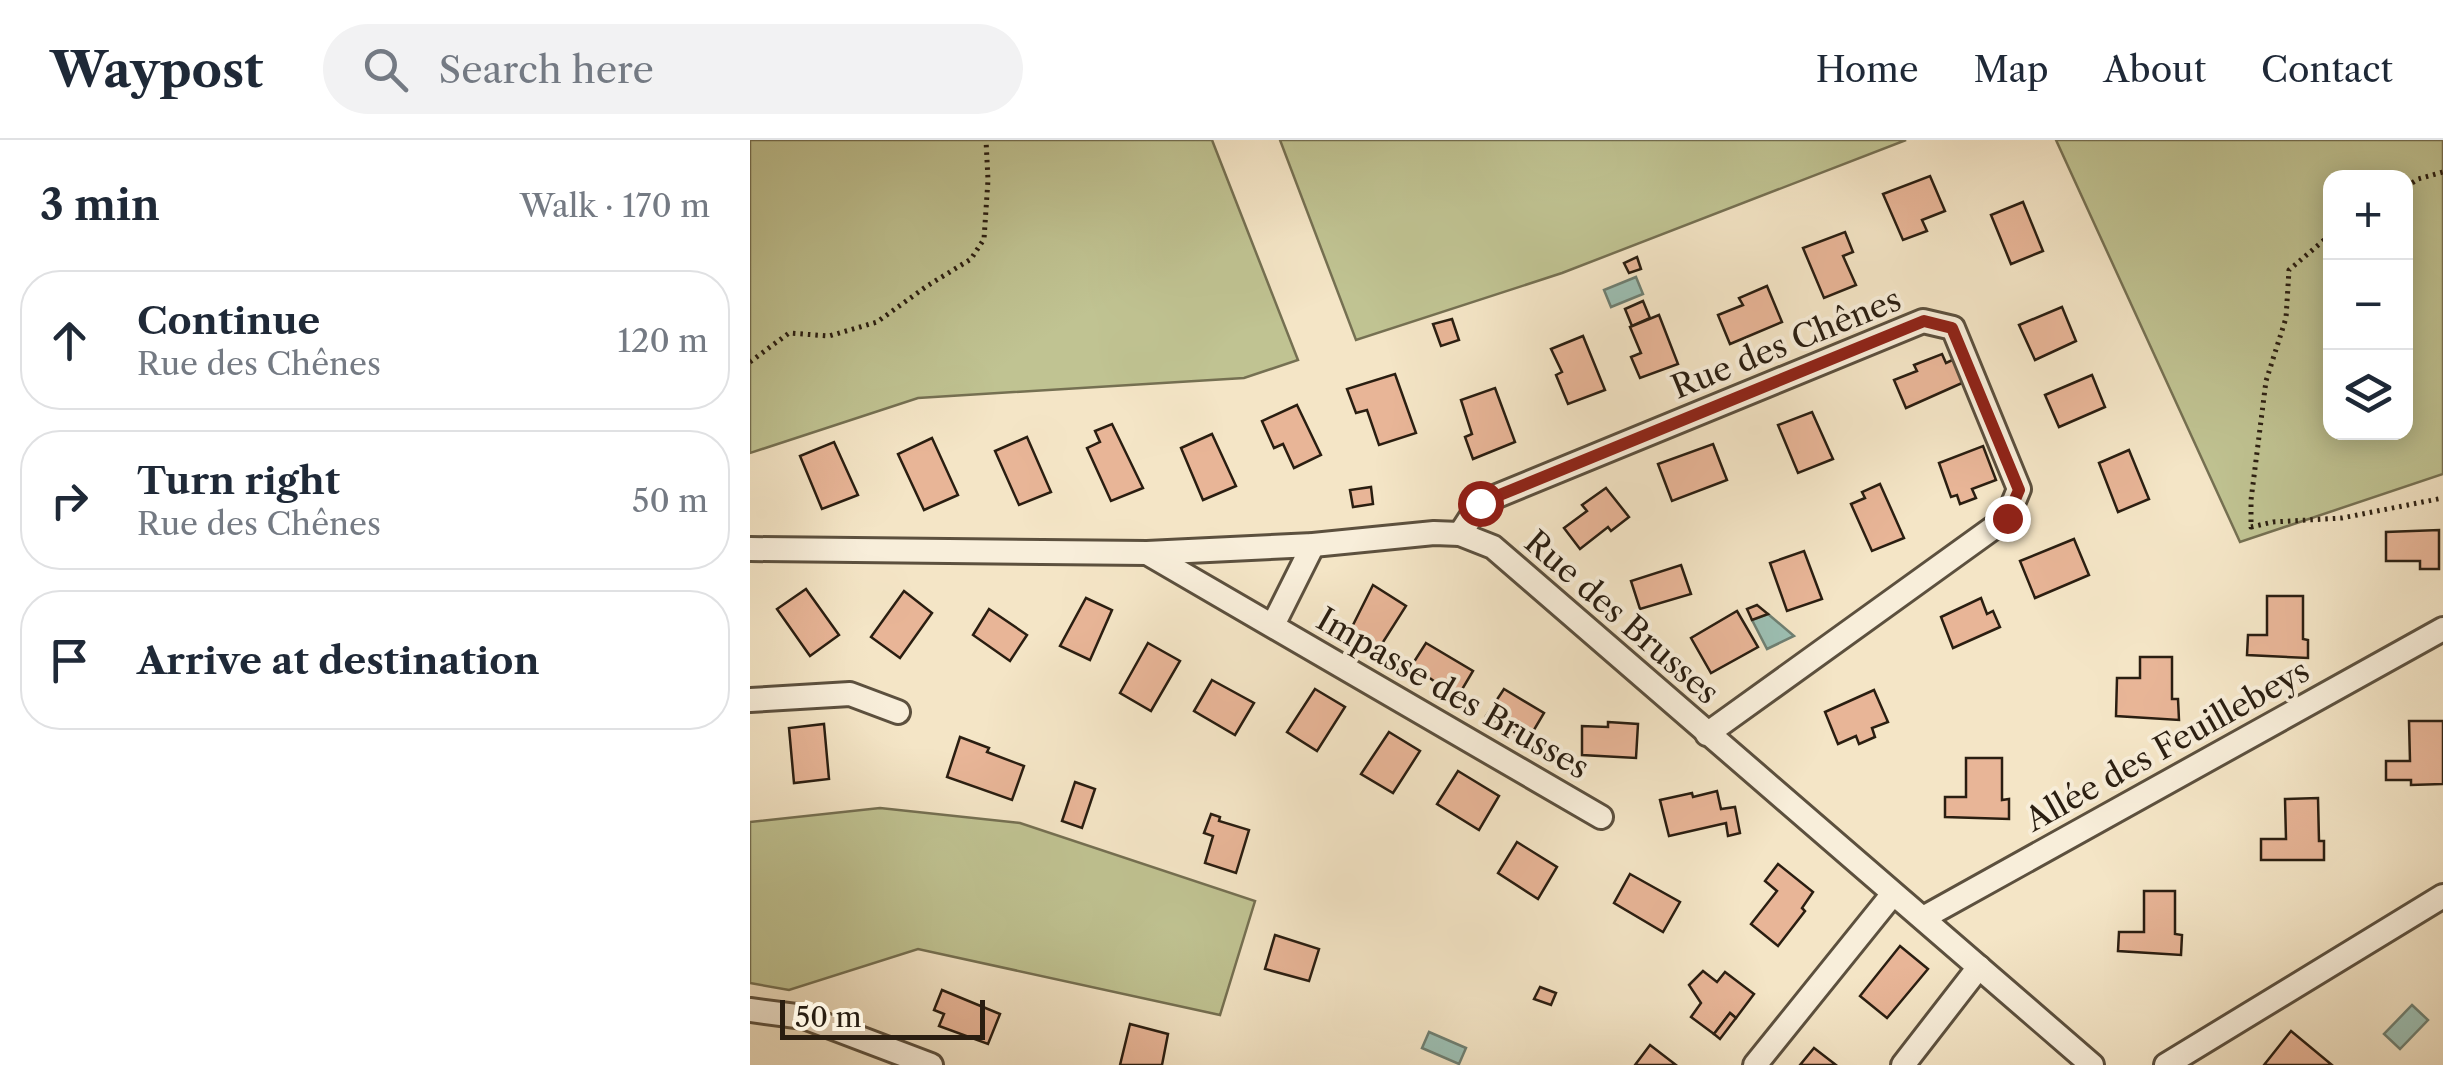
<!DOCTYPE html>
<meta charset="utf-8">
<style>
body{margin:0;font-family:"Libre Caslon Text",serif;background:#f2f2f3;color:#1f2937}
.controls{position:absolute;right:30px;top:30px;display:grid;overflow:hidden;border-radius:20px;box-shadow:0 5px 25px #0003}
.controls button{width:90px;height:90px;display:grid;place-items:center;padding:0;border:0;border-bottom:2px solid #e0e1e3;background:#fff;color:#1f2937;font:50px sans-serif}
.scale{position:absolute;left:30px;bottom:25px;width:205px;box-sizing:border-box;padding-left:10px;border:5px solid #2a1e11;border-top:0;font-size:28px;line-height:35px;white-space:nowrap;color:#2a1e11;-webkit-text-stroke:8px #f8eeda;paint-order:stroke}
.stop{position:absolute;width:30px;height:30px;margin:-22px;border:8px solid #8f2418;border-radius:50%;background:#fff}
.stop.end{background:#8f2418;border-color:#fff;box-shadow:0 2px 10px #0008}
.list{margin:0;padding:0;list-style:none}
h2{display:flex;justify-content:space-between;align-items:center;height:130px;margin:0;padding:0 40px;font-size:42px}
h2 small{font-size:32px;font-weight:400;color:#747a83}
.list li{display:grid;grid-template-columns:65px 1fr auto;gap:30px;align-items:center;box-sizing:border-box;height:140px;margin:0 20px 20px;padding:0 20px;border:2px solid #e0e1e3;border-radius:40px}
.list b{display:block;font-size:38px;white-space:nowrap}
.list p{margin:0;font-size:32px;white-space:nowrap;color:#747a83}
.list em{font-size:32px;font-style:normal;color:#747a83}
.icon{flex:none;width:55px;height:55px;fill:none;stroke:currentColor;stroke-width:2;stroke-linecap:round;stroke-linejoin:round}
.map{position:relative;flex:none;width:1693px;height:925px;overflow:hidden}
header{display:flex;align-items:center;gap:60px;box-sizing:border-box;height:140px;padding:0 50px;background:#fff;border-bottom:2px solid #e0e1e3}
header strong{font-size:48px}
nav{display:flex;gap:55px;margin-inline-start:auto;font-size:35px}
.search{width:700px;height:90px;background:#f2f2f3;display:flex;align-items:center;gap:25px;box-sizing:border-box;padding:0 35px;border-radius:55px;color:#747a83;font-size:38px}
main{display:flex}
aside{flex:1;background:#fff}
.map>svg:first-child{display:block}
.green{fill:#c0c392;stroke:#757052;stroke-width:2.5;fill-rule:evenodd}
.water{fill:#9cbfb3;stroke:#6e7f72;stroke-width:2.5}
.building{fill:#e8b597;stroke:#2a1e11;stroke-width:2.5}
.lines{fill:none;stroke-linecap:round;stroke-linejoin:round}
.minor-casing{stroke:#5c503e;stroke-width:28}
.path{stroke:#2a1e11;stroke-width:5;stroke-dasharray:2.5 5;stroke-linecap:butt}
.minor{stroke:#f8eeda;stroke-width:22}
.route{stroke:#8f2418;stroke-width:12}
.labels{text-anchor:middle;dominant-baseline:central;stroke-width:8;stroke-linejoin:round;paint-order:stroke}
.street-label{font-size:32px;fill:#2a1e11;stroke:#f8eeda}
</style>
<header>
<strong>Waypost</strong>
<div class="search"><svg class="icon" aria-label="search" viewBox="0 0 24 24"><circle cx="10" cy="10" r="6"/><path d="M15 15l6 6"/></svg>Search here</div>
<nav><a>Home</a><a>Map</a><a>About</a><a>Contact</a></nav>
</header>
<main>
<aside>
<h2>3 min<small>Walk · 170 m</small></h2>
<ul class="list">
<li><svg class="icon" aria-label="ahead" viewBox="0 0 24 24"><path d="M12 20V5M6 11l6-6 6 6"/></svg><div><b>Continue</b><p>Rue des Chênes</p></div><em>120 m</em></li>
<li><svg class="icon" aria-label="right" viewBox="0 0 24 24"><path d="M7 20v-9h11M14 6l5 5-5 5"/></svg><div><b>Turn right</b><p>Rue des Chênes</p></div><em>50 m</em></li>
<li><svg class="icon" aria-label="arrive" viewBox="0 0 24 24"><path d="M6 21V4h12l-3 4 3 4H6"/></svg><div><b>Arrive at destination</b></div></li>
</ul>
</aside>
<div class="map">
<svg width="1693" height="925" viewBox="0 0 1693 925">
<rect width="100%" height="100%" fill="#f4e5c6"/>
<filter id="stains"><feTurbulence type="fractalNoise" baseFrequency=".002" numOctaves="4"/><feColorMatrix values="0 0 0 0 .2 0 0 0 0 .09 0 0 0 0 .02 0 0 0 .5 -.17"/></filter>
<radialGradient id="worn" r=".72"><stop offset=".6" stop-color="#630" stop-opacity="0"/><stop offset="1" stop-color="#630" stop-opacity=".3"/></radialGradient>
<g class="green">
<polygon points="0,0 462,0 548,220 494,238 168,258 0,313"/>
<polygon points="530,0 1156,0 812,133 606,200"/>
<path d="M 1306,0 L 1693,0 L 1693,334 L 1490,402 ZM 1580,38 L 1656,38 L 1656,292 L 1580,292 Z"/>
<polygon points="130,668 270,683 505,761 470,875 168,809 39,850 0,843 0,682"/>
</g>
<g class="water">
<polygon points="886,137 893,154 861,167 854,150"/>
<polygon points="1018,474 1044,496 1017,509 1002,480"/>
<polygon points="1662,865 1678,880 1650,909 1634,894"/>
<polygon points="679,892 716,908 709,924 672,908"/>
</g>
<g class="building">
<polygon points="1180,36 1195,71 1172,80 1177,91 1153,100 1133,54"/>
<polygon points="1273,62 1293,111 1261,124 1241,75"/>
<polygon points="1095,92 1103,112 1093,116 1106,145 1074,158 1053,108"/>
<polygon points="887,117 891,129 879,133 874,123"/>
<polygon points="1017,146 1032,182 980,204 968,175 993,165 989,158"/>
<polygon points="893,161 900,178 882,186 875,169"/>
<polygon points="1312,167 1326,201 1285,220 1269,185"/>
<polygon points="909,175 928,224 890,238 881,217 891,213 880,187"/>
<polygon points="702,179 709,200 691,206 683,184"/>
<polygon points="833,196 855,250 818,264 806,235 812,232 801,209"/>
<polygon points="1192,214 1196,223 1211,216 1221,239 1156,268 1144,240 1167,231 1164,225"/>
<polygon points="645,234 666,293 629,305 617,270 606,273 597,249"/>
<polygon points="1342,235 1355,267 1309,287 1295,255"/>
<polygon points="745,248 765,302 723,319 715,297 722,294 711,260"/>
<polygon points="547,265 571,315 544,328 533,304 524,308 512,281"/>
<polygon points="1062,272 1083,319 1048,333 1028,285"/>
<polygon points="362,284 393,348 361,361 337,308 350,302 345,291"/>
<polygon points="462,294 486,346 453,360 431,308"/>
<polygon points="277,297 301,352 269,365 245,311"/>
<polygon points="182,298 208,355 174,370 148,314"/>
<polygon points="84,302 108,355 72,369 50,316"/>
<polygon points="963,304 977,340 922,361 908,324"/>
<polygon points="1233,306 1246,340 1222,349 1226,358 1210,364 1207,355 1201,357 1189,323"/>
<polygon points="1379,310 1399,359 1368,372 1349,323"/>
<polygon points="1130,344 1154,398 1122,411 1101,364 1115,358 1112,352"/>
<polygon points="621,347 623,364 603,367 600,350"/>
<polygon points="856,348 879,377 861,391 858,387 830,409 814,388 837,371 832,365"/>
<polygon points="1689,390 1689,429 1670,429 1670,421 1636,421 1636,392"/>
<polygon points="1324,399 1339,435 1285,458 1270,421"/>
<polygon points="1054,411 1072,459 1037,471 1020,423"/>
<polygon points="931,425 941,454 890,469 881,441"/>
<polygon points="623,445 656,466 628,510 599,493"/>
<polygon points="56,449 89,495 60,516 27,469"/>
<polygon points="154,451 182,473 150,518 121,497"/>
<polygon points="1517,456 1553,456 1553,499 1558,500 1558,518 1497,515 1498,495 1517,495"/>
<polygon points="336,458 362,470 340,520 310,506"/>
<polygon points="1231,458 1237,474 1243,471 1250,487 1203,508 1191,477"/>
<polygon points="1007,465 1018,474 1002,480 997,469"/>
<polygon points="239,469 277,495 260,521 223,495"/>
<polygon points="987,471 1008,507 961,533 941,498"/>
<polygon points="398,503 430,521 401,571 370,553"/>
<polygon points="676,503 723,531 707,558 662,525"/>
<polygon points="1390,517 1422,517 1422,559 1428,559 1429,580 1366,576 1367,538 1390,538"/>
<polygon points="462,540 504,563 485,595 444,571"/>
<polygon points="565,549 595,567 567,611 537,592"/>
<polygon points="754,549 794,573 778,600 736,576"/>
<polygon points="1124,550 1138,582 1122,588 1125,597 1109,604 1106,596 1088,604 1075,572"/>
<polygon points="1659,581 1693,581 1693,644 1661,645 1661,640 1636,640 1636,621 1660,621"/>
<polygon points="858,582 888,584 886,618 832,615 832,586 858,587"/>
<polygon points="74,584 79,639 44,643 39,588"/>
<polygon points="639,592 670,611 643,653 611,634"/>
<polygon points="210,597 239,608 237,612 274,626 262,660 197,637"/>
<polygon points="1216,618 1252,618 1252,660 1259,659 1259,679 1195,677 1195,657 1216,657"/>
<polygon points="708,631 749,656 729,690 687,664"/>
<polygon points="325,642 345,649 332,688 312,681"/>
<polygon points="967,651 971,669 985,667 990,693 978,696 976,683 919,696 910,660 942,653 943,657"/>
<polygon points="1568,658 1569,701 1574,701 1574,720 1511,720 1511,699 1536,699 1535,659"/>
<polygon points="461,674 470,677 469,681 499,690 486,733 455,723 463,696 454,693"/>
<polygon points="767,702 807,727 788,759 748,733"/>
<polygon points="1028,724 1063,752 1052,768 1055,771 1028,806 1001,784 1027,751 1015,741"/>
<polygon points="880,734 930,762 913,792 864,763"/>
<polygon points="1394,751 1425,751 1425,794 1432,795 1431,815 1368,811 1369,792 1394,792"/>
<polygon points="525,795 569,809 559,841 515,829"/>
<polygon points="1150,806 1178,829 1137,878 1110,856"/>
<polygon points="953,831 967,842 975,832 1004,854 986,878 980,873 964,894 941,877 951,863 939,845"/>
<polygon points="790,847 806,853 801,865 784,859"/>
<polygon points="192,850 250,874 238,904 189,886 194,874 184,870"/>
<polygon points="980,873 986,878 970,899 964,894"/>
<polygon points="380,884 418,894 412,925 370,925"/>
<polygon points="1541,891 1582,925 1514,925"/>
<polygon points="900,905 926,925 885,925"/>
<polygon points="1064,908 1086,925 1050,925"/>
</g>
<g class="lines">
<g class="minor-casing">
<g id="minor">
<polyline points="710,394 730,363 1173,181 1203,188 1269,349 1257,378 957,594"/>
<polyline points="0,409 397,413 563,405 684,393 710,394 743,407 1342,925"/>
<polyline points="397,413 851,677"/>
<polyline points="523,485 563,405"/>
<polyline points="0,560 100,554 148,572"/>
<polyline points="1173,778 1693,489"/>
<polyline points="0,870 54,877 181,925"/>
<polyline points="1005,925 1142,755"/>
<polyline points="1153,925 1229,827"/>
<polyline points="1416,925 1693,756"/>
</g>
</g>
<g class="path">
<polyline points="1656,47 1668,39 1693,32"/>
<polyline points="1580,95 1539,130 1536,178 1516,241 1501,360 1501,387 1523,382 1592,378 1693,358"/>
<polyline points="0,222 39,193 79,196 127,182 177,146 221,119 234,99 238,40 236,0"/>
</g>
<use href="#minor" class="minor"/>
</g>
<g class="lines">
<polyline class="route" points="730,363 1174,181 1202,188 1269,350 1257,378"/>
</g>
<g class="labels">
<g class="street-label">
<text transform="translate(1036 203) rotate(-22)">Rue des Chênes</text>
<text transform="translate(872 477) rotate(41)">Rue des Brusses</text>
<text transform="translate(703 553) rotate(30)">Impasse des Brusses</text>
<text transform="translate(1417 605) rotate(-29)">Allée des Feuillebeys</text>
</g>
</g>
<rect width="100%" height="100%" filter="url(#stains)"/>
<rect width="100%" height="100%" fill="url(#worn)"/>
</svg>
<div class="controls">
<button>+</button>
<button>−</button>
<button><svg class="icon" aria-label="layers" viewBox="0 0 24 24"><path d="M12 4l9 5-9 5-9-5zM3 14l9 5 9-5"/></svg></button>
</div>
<div class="scale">50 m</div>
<div class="stop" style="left:730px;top:363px"></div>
<div class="stop end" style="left:1257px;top:378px"></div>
</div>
</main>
